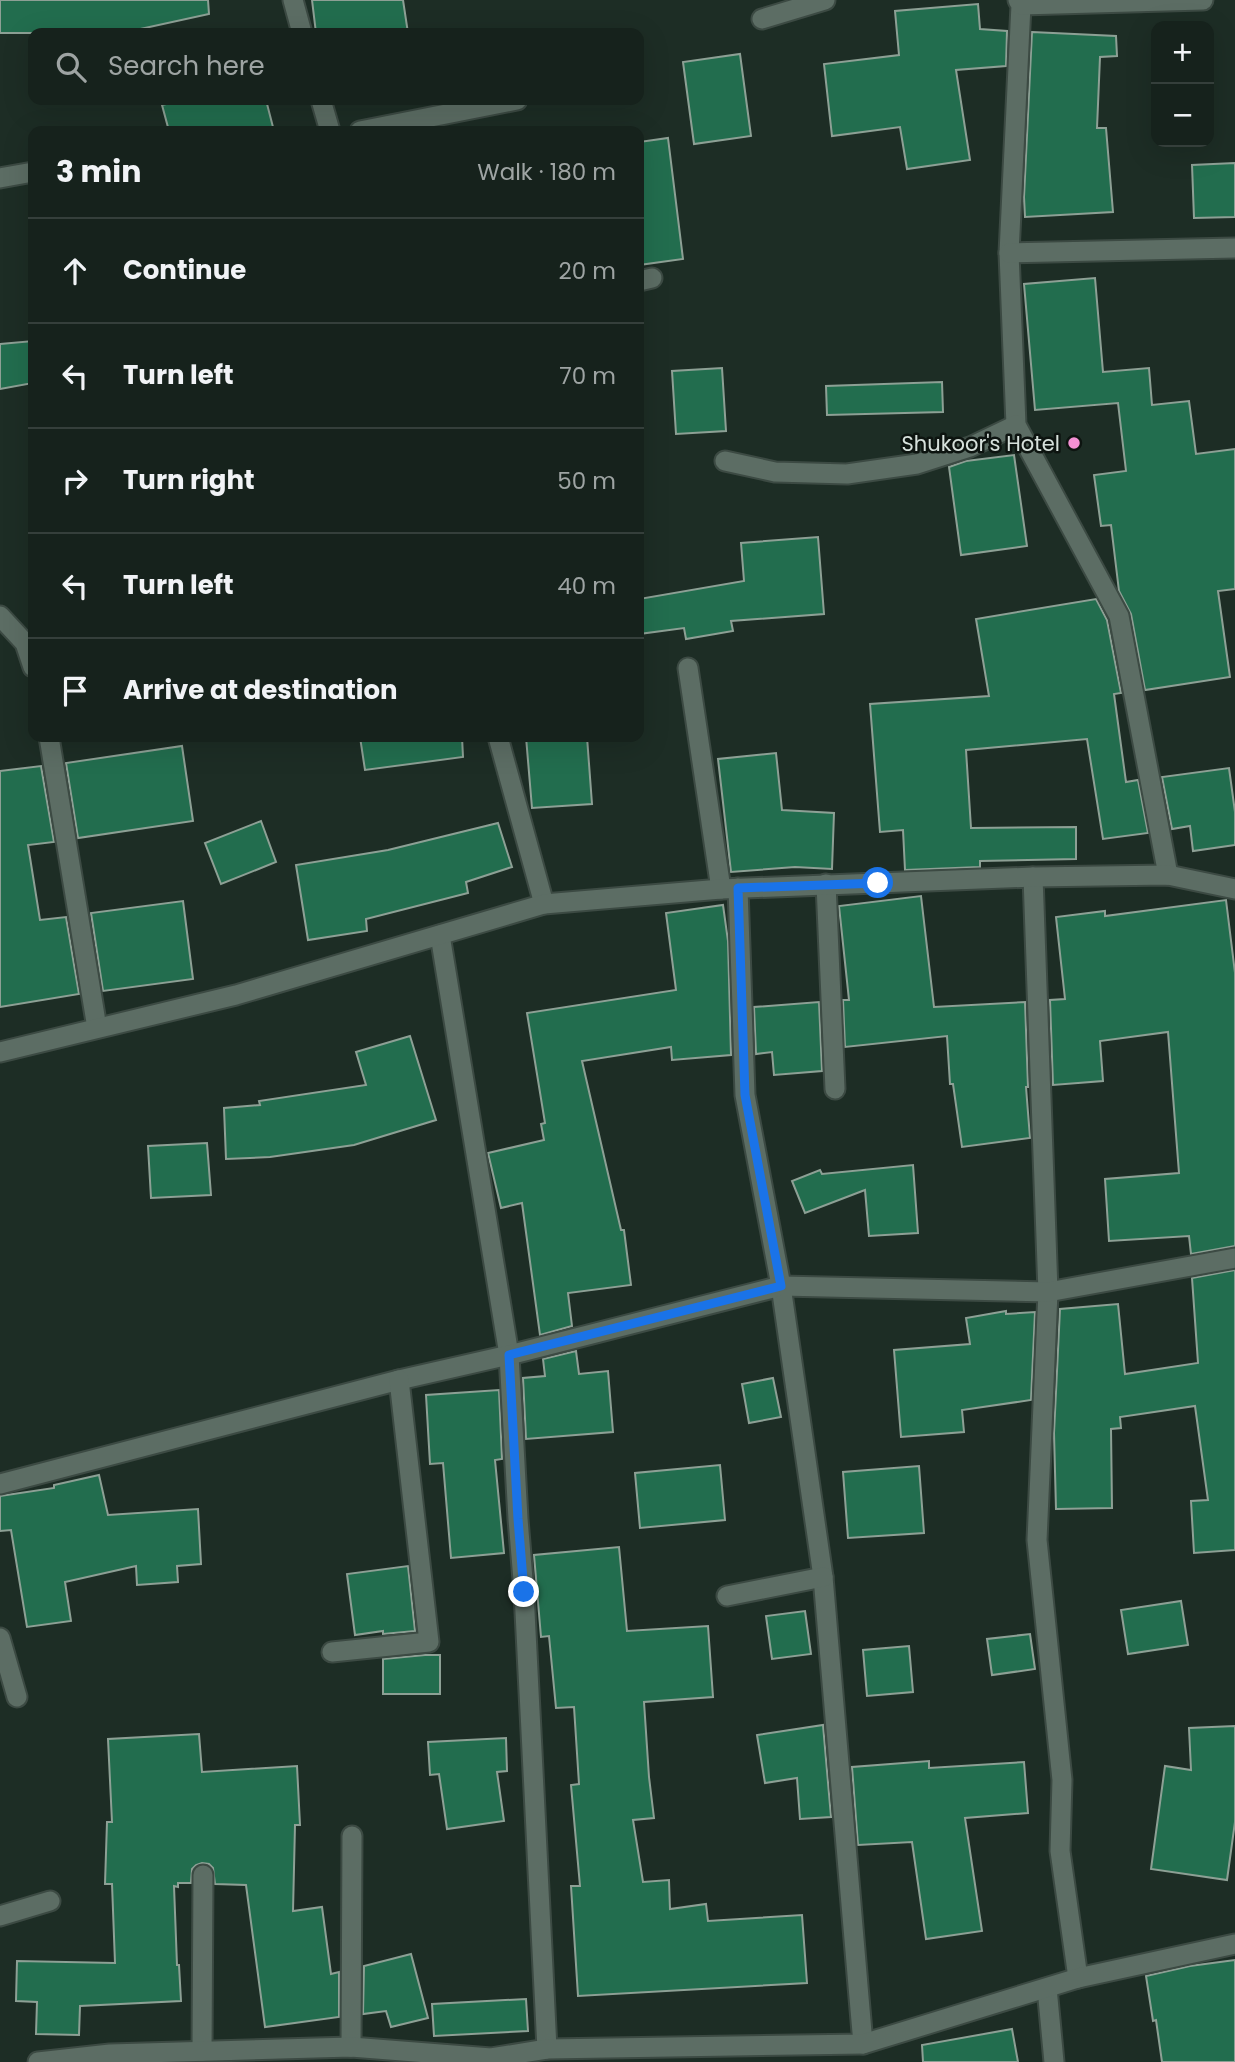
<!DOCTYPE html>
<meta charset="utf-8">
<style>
body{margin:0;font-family:Poppins,sans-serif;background:#232f29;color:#f1f3f6}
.controls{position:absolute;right:21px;top:21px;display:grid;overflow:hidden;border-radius:14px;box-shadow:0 7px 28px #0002}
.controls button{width:63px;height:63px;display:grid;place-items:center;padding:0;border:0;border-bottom:2px solid #353f3b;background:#16221c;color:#f1f3f6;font:35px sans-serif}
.stop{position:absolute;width:21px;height:21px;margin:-16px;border:5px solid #1a73e8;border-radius:50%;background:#fff}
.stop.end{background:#1a73e8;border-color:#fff;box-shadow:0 2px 7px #0008}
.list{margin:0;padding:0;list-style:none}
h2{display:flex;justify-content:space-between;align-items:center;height:91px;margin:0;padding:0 28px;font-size:30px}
h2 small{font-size:23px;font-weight:400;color:#9ea4a3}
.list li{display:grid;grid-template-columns:46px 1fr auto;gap:21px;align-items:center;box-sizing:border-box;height:105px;padding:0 28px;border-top:2px solid #353f3b}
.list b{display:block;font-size:26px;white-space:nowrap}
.list em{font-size:23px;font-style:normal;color:#9ea4a3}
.icon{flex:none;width:38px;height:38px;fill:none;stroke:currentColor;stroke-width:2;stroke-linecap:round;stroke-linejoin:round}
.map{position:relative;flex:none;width:1235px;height:2062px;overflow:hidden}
.search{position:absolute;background:#16221c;box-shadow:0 7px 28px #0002;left:28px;top:28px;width:616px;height:77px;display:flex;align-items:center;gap:18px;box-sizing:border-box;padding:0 24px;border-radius:14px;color:#9ea4a3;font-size:26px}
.panel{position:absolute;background:#16221c;box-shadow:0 7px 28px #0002;left:28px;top:126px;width:616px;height:616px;border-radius:14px}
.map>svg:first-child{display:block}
.building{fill:#226d4e;stroke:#8da095;stroke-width:2}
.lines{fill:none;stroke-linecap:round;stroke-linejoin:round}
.minor-casing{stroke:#3c4a43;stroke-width:23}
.minor{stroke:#5c6d64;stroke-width:19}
.route{stroke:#1a73e8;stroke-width:9}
.poi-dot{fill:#f491d4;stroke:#0d1410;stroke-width:2.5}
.labels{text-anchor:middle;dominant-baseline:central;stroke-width:5;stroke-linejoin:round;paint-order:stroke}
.poi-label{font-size:21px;fill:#d6e0db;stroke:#0d1410;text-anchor:end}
</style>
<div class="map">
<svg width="1235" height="2062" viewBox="0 0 1235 2062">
<rect width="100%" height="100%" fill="#1d2d25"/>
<g class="building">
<polygon points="0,0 208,0 209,14 122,33 0,33"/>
<polygon points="312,0 403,0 408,33 316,33"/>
<polygon points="978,4 980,29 1007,31 1006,66 956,70 970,160 907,169 900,127 832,136 824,64 899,55 895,11"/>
<polygon points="1032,32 1116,36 1117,56 1100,57 1097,128 1106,128 1113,212 1025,217 1024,197"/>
<polygon points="740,54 751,136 694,144 683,62"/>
<polygon points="183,100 266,100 274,131 169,131 162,105"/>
<polygon points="668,138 683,259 639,265 639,142"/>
<polygon points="1235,163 1235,217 1194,218 1192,165"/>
<polygon points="1095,278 1103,372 1149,368 1152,405 1189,401 1196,454 1235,449 1235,589 1218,591 1230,677 1145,690 1131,614 1119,591 1111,525 1101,526 1094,475 1126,471 1118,403 1035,410 1024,284"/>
<polygon points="33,341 33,383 0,389 0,344"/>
<polygon points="722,368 726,431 676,434 672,371"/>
<polygon points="942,382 943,412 827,415 826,386"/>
<polygon points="1014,455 1027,546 961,555 949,467 966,461"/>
<polygon points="818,537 824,614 731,621 733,631 686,639 684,628 639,634 639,599 744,581 741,543"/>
<polygon points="1096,599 1107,620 1121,693 1114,694 1126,782 1138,780 1148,833 1103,839 1087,739 966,750 971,828 1076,827 1076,859 980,861 980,867 905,870 903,830 880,832 870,704 989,696 976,619"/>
<polygon points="360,737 462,737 463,757 365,770"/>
<polygon points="526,737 587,737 592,804 532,808"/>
<polygon points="182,746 193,821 78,838 66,763"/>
<polygon points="776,753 782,810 834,813 832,869 795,867 731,872 718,759"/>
<polygon points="41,766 54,842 28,845 40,920 66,917 79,994 0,1007 0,771"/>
<polygon points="1229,768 1235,812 1235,845 1193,851 1190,826 1172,829 1162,777"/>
<polygon points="261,821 276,862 221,884 205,843"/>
<polygon points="498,823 512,867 466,882 468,893 366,919 367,931 308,940 296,865 388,850"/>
<polygon points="921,896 934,1007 1025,1002 1028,1087 1026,1087 1030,1138 962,1147 953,1084 950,1084 947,1036 845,1047 843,1000 849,1000 839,906"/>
<polygon points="1226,900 1235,973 1235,1246 1191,1254 1189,1236 1109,1241 1105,1179 1179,1173 1168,1032 1100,1041 1103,1081 1053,1085 1050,1000 1065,999 1056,917 1105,911 1105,916"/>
<polygon points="183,901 193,979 103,991 91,913"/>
<polygon points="723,905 728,941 731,1055 672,1060 671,1047 582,1061 621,1230 624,1230 631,1285 568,1293 572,1326 540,1335 522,1203 501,1208 488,1153 544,1140 541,1124 545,1123 527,1013 676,990 666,913"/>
<polygon points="819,1002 822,1071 774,1075 772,1052 756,1054 754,1007"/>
<polygon points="410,1036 436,1120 354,1145 270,1157 226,1159 224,1108 260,1105 259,1101 366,1085 356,1052"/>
<polygon points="207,1143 211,1195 151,1198 148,1146"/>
<polygon points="913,1165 918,1233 869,1236 865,1190 805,1213 792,1181 820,1170 822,1174"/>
<polygon points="1235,1270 1235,1550 1194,1553 1191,1501 1208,1500 1195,1406 1120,1417 1121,1428 1111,1429 1112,1508 1056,1509 1054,1433 1060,1309 1118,1304 1125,1374 1198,1363 1192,1278"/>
<polygon points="1006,1311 1006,1314 1035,1312 1031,1400 962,1410 964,1432 901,1437 894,1350 970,1344 966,1318"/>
<polygon points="576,1351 579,1374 608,1371 613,1432 526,1439 523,1378 545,1376 543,1359"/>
<polygon points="773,1378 781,1417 749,1423 742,1384"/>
<polygon points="499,1390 502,1459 495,1460 504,1553 451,1558 443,1463 430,1464 426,1395"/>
<polygon points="720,1465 725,1520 640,1528 635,1473"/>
<polygon points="919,1466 924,1533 848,1538 843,1472"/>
<polygon points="99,1475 108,1515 198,1509 201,1564 177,1566 178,1582 137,1585 136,1566 65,1582 71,1621 27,1627 11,1530 0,1531 0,1496 54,1488 54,1485"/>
<polygon points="619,1547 627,1631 708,1626 713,1697 644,1702 649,1777 654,1818 633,1820 643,1882 669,1880 670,1909 706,1904 708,1921 802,1915 807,1983 578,1996 571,1886 580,1886 571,1785 579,1784 574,1707 556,1708 549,1636 541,1637 534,1555"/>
<polygon points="408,1566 415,1631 383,1634 383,1631 355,1635 347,1574"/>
<polygon points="1181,1601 1188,1645 1128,1654 1121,1610"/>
<polygon points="805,1611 811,1654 772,1659 766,1616"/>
<polygon points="1030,1634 1035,1669 992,1675 987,1639"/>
<polygon points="909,1646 913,1692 867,1696 863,1650"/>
<polygon points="425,1655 440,1655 440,1694 383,1694 383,1659"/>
<polygon points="823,1725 831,1817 800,1819 797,1778 765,1783 757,1735"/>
<polygon points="1235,1726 1235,1822 1227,1880 1151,1869 1165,1766 1191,1770 1189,1728"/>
<polygon points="199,1734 202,1772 297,1766 300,1825 295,1825 293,1911 322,1907 331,1974 339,1972 339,2017 265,2027 246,1885 215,1884 213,1868 209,1864 202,1863 196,1865 192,1869 191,1883 178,1883 178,1887 174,1886 177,1965 179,1965 181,2001 80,2006 79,2035 36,2034 37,2002 16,2001 17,1961 115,1963 112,1884 105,1884 107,1822 112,1822 108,1739"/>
<polygon points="506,1738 507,1771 497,1772 504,1821 447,1829 439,1774 430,1775 428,1742"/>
<polygon points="929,1761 929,1768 1024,1762 1028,1813 965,1818 982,1931 926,1939 912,1842 858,1845 852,1767"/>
<polygon points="411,1954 428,2018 391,2027 386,2011 363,2014 364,1966"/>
<polygon points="1235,1960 1235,2062 1162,2062 1156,2020 1153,2021 1146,1976 1190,1966"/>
<polygon points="526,1999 528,2031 434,2036 432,2004"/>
<polygon points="1012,2029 1018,2062 923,2062 922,2045"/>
</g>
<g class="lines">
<g class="minor-casing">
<g id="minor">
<polyline points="293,0 302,33"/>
<polyline points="1018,0 1021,5 1009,253 1016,425 1119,616 1168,875"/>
<polyline points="1021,5 1203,0"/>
<polyline points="762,19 825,0"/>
<polyline points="321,100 330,131"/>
<polyline points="360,131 517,100"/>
<polyline points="0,178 33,172"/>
<polyline points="1009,253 1235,248"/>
<polyline points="639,281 652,278"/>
<polyline points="725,461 775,472 847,474 917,464 970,447 1016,425"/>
<polyline points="0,616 25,643 33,667"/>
<polyline points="688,668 721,889"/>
<polyline points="49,737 97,1028"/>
<polyline points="498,737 544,904"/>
<polyline points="1033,877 1048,1292 1037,1540 1062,1780 1060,1851 1078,1978"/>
<polyline points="826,884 835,1089"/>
<polyline points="738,888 745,1095 781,1286 823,1577 863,2044"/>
<polyline points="440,935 509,1355 518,1519 524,1592 547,2049"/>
<polyline points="0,1052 236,995 544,904 721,889 1033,877 1168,875 1235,889"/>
<polyline points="0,1484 399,1380 509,1355 781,1286 1048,1292 1235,1258"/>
<polyline points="727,1596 823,1577"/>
<polyline points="0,1638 17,1697"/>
<polyline points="332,1652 429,1642 399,1380"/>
<polyline points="0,1916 50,1901"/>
<polyline points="1047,1988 1054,2062"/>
<polyline points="351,2047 352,1836"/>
<polyline points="202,2051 203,1875"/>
<polyline points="38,2062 110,2054 351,2047 491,2058 547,2049 863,2044 1078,1978 1235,1944"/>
</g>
</g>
<use href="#minor" class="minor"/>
</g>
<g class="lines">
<polyline class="route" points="524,1592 518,1519 509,1355 781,1286 745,1095 738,888 878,883"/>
</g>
<circle class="poi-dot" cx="1074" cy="443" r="7"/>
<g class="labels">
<g class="poi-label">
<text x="1060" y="443">Shukoor's Hotel</text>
</g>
</g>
</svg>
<div class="controls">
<button>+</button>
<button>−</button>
</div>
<div class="stop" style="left:878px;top:883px"></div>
<div class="stop end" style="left:524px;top:1592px"></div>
<div class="search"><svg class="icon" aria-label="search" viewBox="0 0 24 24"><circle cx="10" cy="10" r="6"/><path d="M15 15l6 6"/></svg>Search here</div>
<section class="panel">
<h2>3 min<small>Walk · 180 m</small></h2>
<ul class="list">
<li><svg class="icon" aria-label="ahead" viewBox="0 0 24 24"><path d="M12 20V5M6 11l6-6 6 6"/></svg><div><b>Continue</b></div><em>20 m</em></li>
<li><svg class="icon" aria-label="left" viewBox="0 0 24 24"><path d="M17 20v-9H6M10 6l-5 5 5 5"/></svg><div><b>Turn left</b></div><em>70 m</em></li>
<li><svg class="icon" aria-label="right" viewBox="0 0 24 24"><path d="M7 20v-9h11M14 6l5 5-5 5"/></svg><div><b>Turn right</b></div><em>50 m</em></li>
<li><svg class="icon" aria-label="left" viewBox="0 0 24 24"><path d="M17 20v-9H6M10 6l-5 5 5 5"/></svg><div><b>Turn left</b></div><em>40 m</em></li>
<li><svg class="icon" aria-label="arrive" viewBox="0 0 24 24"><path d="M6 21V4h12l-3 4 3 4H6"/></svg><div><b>Arrive at destination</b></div></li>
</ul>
</section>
</div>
